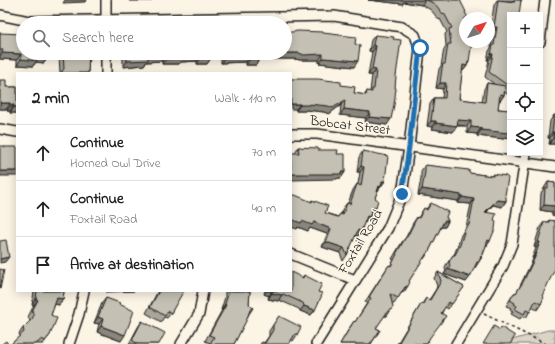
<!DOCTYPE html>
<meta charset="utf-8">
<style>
body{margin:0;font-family:"Indie Flower",sans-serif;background:#f6f6f6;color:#222}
.controls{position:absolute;right:12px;top:12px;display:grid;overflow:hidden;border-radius:0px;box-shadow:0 2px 10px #0003}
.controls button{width:36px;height:36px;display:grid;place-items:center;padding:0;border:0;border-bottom:1px solid #e0e0e0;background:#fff;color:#222;font:20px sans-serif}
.compass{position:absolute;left:459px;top:12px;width:36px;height:36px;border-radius:50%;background:#fff;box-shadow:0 2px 10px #0003;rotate:51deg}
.stop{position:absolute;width:12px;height:12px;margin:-9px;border:3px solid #1f6fb2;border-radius:50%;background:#fff}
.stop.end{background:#1f6fb2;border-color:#fff;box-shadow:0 1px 4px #0008}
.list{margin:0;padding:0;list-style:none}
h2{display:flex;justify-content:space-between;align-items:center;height:52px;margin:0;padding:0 16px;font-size:17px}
h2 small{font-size:13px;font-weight:400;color:#767676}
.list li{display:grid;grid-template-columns:26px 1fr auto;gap:12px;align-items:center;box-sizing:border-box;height:56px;padding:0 16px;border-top:1px solid #e0e0e0}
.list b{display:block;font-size:15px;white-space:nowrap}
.list p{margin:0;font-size:13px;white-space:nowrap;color:#767676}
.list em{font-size:13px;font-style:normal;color:#767676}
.icon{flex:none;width:22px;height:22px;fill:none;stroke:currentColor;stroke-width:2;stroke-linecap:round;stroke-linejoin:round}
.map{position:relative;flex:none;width:555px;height:344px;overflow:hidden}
.search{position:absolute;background:#fff;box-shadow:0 2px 10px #0003;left:16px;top:16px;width:276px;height:44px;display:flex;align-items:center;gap:10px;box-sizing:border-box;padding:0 14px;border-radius:22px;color:#767676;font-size:15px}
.panel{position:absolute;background:#fff;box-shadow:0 2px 10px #0003;left:16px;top:72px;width:276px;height:220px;border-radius:0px}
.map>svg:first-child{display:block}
.forest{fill:url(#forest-crowns);stroke:#7c7872}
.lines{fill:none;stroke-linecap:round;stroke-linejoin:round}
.minor-casing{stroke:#1c1c1c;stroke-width:12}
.path{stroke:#1c1c1c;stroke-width:1.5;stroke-dasharray:3 3;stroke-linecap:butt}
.minor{stroke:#fcf5e5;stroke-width:9}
.wall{fill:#a9a59a;stroke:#1c1c1c}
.shaded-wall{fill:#89867d;stroke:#1c1c1c}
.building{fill:#c4c0b3;stroke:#1c1c1c}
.route{stroke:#1f6fb2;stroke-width:5}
.labels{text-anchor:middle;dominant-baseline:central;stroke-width:3;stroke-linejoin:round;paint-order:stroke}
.street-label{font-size:14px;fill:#1c1c1c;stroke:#fcf5e5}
</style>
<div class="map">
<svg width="555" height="344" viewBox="0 0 555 344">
<defs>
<pattern id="forest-crowns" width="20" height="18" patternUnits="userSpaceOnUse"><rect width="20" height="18" fill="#dbd5c8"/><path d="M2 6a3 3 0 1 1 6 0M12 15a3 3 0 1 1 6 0" fill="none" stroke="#bbb6ab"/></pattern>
</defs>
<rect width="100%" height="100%" fill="#fcf5e5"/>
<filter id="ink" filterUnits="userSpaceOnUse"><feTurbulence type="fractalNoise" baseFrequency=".025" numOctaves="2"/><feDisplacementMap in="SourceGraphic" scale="8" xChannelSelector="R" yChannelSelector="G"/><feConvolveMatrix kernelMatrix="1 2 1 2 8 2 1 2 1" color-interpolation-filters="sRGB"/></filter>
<g filter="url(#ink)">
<polygon class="forest" points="548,330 555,330 555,344 511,344 512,340"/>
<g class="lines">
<g class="minor-casing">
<g id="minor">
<polyline points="0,15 29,21 334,16 402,27 415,35 420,49 409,147 402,194 388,228 316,344"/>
<polyline points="106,23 106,0"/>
<polyline points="540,42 545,0"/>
<polyline points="106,73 106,53"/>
<polyline points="0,129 17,132"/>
<polyline points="291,134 317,134 555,167"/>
<polyline points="291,254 355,280"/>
<polyline points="69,344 79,314 84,291"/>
<polyline points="181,344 199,314 203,291"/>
<polyline points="456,344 503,266 512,244 526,153"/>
</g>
</g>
<polyline class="path" points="484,314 546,344"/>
<use href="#minor" class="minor"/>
</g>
<g class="wall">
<polygon points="368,0 461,0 460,1 465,13 468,63 467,66 463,71 462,71 459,99 482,102 484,89 487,83 494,84 485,77 489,60 487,60 489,51 491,48 493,33 490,32 494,5 497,0 522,0 510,15 510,93 509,95 504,92 504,95 500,101 499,100 498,109 510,110 510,137 509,138 505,137 504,139 477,136 477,134 467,133 467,126 457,126 453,132 432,129 432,127 427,126 430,104 434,98 442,98 443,89 436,88 439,69 441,66 444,49 446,46 445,34 447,32 440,19 439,20 431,10 422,5 404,2 403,4"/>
<polygon points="0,33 48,57 44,63 36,62 33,66 17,65 17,60 0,59"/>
<polygon points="323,33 354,67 319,63 319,60 300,60 295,59 259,59 256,65 246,65 246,62 221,63 221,58 211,58 207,64 197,64 197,61 181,62 179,64 162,64 162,61 146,62 144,65 123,67 123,53 285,53"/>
<polygon points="375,35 387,125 365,122 366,118 340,115 341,105 329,114 324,112 306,110 305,111 296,111 291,79 341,85 354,93 365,95 367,91 370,92 372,75 368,75 372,52 369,51 371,40"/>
<polygon points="60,53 89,53 88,73 60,73 59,55"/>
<polygon points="0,80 6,87 17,87 17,113 10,113 10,111 7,111 7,109 0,109"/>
<polygon points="554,115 555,115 555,144 549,144 550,138 548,138 550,121"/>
<polygon points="298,147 337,154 345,172 341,178 338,178 337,179 295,153"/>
<polygon points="363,151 385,181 377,192 375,198 372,213 365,223 364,222 361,231 357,237 355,236 347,255 343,261 340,253 322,247 327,234 310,228 308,231 298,227 297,229 312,200 325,213 338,217 340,214 341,214 343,208 347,203 348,203 353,190 357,184 358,184 360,172 357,172 359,157"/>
<polygon points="425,165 469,173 492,176 493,174 505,195 506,201 502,207 493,205 487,212 490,241 486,247 482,257 474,268 466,282 444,274 446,271 445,269 446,265 453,255 454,255 456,250 461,235 466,227 471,204 458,203 458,201 418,195 421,178 421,171"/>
<polygon points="548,182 555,183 555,216 552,215 552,212 540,210 541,193"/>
<polygon points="431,203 446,217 448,221 445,227 441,227 428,253 424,259 423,258 409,281 404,292 402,292 394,304 392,303 387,316 384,316 376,328 380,330 371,344 340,344 350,327 354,321 355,322 367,303 365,302 385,271 389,265 390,266 394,260 392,259 402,242 406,237 413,223 417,217 418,218 424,208 426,209"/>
<polygon points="549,220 541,304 537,310 532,307 526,318 522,316 520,319 511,314 513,311 510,310 511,308 506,306 514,293 516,293 519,288 533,259 532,258 536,248 534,247 540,227 544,222 548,222"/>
<polygon points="438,272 464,287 448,309 445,307 426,344 397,344 421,304 422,304 426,298 429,300 436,289 437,286 434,278"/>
<polygon points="304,275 318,292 315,310 311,315 300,311 299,309 279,300 278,301 268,299 269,296 264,294 265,291 291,291"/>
<polygon points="34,291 64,291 63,299 59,305 55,304 51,315 50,335 43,344 11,344 20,336 19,334 23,328 30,321 28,317 34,305 32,305"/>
<polygon points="158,291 182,291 171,313 167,318 164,317 161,322 146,313"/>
<polygon points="225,291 250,291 249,304 253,308 249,314 234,344 209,344 210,343 205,341 222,310 221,310 225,297"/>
<polygon points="106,298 119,304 121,341 97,332 99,324 94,323 102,303"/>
<polygon points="279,316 297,335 293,341 291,340 264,343 269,336 269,331"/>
<polygon points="142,321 159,344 129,344 138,327"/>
</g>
<g class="shaded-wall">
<polygon points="65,0 86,0 85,2 63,3"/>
<polygon points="130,0 153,0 152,1 129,1"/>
<polygon points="368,0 425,0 422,5 404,2 403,4"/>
<polygon points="494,27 497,27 493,33 490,32"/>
<polygon points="373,45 376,46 372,52 369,51"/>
<polygon points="2,53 21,54 17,60 0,59 0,56"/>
<polygon points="210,53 224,53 221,58 207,58"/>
<polygon points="259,53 299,53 323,54 319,60 300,60 295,59 259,59 256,65 246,65 250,59"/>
<polygon points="491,54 493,54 489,60 487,60"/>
<polygon points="201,55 197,61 181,62 179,64 162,64 166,59 183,56"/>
<polygon points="38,56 48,57 44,63 36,62 33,66 17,65 21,59"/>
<polygon points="148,56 166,56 162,61 146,62 144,65 123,67 127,61"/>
<polygon points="225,57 250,57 246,62 221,63"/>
<polygon points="201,58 211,58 207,64 197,64"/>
<polygon points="323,58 358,61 354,67 319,63"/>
<polygon points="468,61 469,61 466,66 467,66 463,71 459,71 463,65"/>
<polygon points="372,69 376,70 372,75 368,75"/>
<polygon points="440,83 446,83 443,89 436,88"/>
<polygon points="500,94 504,95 500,101 496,100"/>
<polygon points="345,100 341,105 329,114 324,112 306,110 305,111 296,111 300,105"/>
<polygon points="0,103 10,103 7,109 0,109"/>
<polygon points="291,104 300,104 296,109 291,109"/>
<polygon points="11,105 14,105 10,111 7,111"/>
<polygon points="14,107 17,107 17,113 10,113"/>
<polygon points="344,109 370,112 366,118 340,115"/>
<polygon points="369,117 391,119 387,125 365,122"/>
<polygon points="458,120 471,121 467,126 454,125"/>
<polygon points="431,121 436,121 432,127 427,126"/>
<polygon points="436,123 457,126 453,132 432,129"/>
<polygon points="471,127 481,128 477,134 467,133"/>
<polygon points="481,130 510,132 510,137 509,138 505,137 504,139 477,136"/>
<polygon points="552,132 554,132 550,138 548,138"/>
<polygon points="553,138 555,138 555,144 549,144"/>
<polygon points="361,166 364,167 360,172 357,172"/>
<rect x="0" y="171" width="17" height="5"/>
<polygon points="345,172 341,178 338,178 337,179 291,180 291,174"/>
<polygon points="382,181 385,181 377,192"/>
<polygon points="422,189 462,195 458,201 418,195"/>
<polygon points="462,197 474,199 471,204 458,203"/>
<polygon points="497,200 506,201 502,207 493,205 481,217 485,212"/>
<polygon points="544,205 555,206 555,207 552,212 540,210"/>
<polygon points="374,206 376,207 372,213 370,212"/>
<polygon points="555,211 555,216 552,215"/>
<polygon points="367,216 369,217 365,223 363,222"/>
<polygon points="291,219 314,222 331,229 327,234 310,228 308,231 298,227 297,229 291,227"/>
<polygon points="444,221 448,221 445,227 440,227"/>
<polygon points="358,230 361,231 357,237 354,236"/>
<polygon points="488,240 490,241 486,247 484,246"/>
<polygon points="326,242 344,248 340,253 322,247"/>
<polygon points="538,242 540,242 536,248 534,247"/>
<polygon points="536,253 537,253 533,259 532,258"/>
<polygon points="481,256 482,257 475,268 473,267"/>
<polygon points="9,257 5,262 0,263 0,259"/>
<polygon points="448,269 470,277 466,282 444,274"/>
<polygon points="408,286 404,292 401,293 405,287"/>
<polygon points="107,291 134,291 106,292"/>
<polygon points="266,291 272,291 269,296 264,294"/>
<polygon points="272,293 282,295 278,301 268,299"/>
<polygon points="57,298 63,299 59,305 53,304"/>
<polygon points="36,299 38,300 34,305 32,305"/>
<polygon points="225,304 226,305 222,310 221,310"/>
<polygon points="304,306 315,310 311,315 300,311"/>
<polygon points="391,310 387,316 384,316 388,311"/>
<polygon points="98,317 103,319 99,324 94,323"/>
<polygon points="101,326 125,335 121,341 97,332"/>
</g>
<g class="building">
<polygon points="427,0 460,0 466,12 465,12 468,18 465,18 465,42 472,42 469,61 468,61 467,66 463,65 459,99 485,102 487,83 505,86 504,95 500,94 498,109 510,110 510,132 508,132 508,133 481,130 481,128 471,127 471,121 458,120 457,126 436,123 436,121 431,121 434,98 445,98 446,83 440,83 442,68 443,64 445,64 448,44 451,44 449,29 452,28 444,13 443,14 435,4"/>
<polygon points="498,0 515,2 513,0 521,0 519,15 510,15 510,87 489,72 493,54 491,54 493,45 494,45 497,27 494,27"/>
<polygon points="298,31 323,32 323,33 356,37 355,44 360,45 358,61 323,58 323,54 304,55 299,53 259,53 260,59 250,59 250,57 225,57 225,53 285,53 285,33"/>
<polygon points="0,33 23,34 23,53 48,53 48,57 38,56 37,61 21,59 21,54 2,53 3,50 0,50"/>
<polygon points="375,35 394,37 393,39 401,40 396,76 395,88 396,88 394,105 391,119 369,117 370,112 344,109 345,100 333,108 328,106 309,104 309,105 300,105 300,104 291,104 291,79 318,79 341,82 341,85 355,87 354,93 366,95 367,91 372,92 372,89 374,89 376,70 372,69 376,46 373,45"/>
<polygon points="63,53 89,53 88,73 62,73 62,71 64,69"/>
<polygon points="127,53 211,53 211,58 201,58 201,55 183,56 183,58 166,59 166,56 148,56 148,60 127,61"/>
<polygon points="0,80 6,80 6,87 17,87 17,107 14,107 14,105 11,105 10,103 0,103"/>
<polygon points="554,115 555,115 555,138 553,138 554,132 552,132"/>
<polygon points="0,146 3,146 5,147 17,147 17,171 0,171"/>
<polygon points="298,147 318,148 318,150 338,150 337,154 345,154 345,172 341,172 341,174 291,174 291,153 299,153"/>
<polygon points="363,151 388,156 385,181 382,181 381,187 379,186 375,198 378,200 376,207 374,206 369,217 367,216 361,231 358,230 347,255 344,248 326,242 331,229 314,222 312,225 302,221 301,223 291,219 291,195 295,195 312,202 312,200 328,206 325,213 338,217 340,214 343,215 347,203 350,204 357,184 361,186 364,167 361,166"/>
<polygon points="425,165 469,170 469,173 493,176 493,174 506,176 508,178 505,195 506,196 506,201 497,200 485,212 496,214 494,220 496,221 495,229 490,241 488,240 482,257 481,256 479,262 477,262 470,277 448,269 450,265 449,263 450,260 453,255 455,255 460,245 465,229 467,225 469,225 474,199 462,197 462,195 422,189 425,172"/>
<polygon points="548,182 555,183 555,206 544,205 545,188 548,188"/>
<polygon points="431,203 448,212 446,217 448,221 444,221 428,253 427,253 409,281 410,282 408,286 405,287 398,298 390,294 393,307 391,310 388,311 376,328 380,330 372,342 371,342 370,344 340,344 354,321 355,322 371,298 369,297 389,265 391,266 397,254 396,254 406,237 407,237 417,217 419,218 424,208 427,210"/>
<polygon points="549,220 555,221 555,269 542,296 544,297 541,304 535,301 530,312 526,310 524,314 515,309 517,306 514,304 515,303 510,300 514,293 516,293 523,282 537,253 536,253 540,242 538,242 544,222 549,222"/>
<polygon points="6,240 9,257 0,259 0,241"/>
<polygon points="0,269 4,270 0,289"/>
<polygon points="291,272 303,278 304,275 322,284 318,292 322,293 322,295 315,310 304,306 303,303 283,294 282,295 272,293 272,291 291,291"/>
<polygon points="438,272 464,287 452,304 449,302 441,313 446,316 431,336 426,344 398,344 421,304 423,304 426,298 430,300 440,283 441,281"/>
<polygon points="37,291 64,291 63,299 57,298 51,315 57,318 50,335 45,341 42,339 36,344 11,344 24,332 23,328 32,319 34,315 32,311 38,300 36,299"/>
<polygon points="159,291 182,291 183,292 171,313 168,311 165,316 150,307"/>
<polygon points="229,291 250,291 249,304 253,308 250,310 246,321 234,344 210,344 214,337 209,335 226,305 225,304"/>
<polygon points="106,298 120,303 119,304 134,311 125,335 101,326 103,319 98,317"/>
<polygon points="279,316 301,327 297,335 295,334 289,344 260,344 262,342 265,343 273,330 273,325"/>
<polygon points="142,321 165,333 159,344 138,344 132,340"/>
<polygon points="494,326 500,330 501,327 515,336 510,344 483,344"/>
<polygon points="6,341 8,344 2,344"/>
</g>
</g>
<g class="lines" filter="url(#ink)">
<polyline class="route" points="402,194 409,147 420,48"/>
</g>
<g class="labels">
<g class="street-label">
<text transform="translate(350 126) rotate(7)">Bobcat Street</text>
<text transform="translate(361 242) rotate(-59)">Foxtail Road</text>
</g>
</g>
</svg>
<div class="controls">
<button>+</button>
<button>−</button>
<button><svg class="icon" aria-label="locate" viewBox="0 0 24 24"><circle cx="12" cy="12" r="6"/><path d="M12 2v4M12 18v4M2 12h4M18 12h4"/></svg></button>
<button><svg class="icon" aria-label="layers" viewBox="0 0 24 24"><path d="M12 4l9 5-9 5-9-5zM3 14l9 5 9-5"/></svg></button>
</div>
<svg class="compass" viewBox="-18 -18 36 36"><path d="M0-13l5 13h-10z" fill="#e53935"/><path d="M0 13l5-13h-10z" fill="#767676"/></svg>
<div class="stop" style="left:420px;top:48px"></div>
<div class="stop end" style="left:402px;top:194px"></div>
<div class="search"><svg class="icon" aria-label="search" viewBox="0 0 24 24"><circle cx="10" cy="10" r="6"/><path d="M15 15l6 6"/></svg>Search here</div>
<section class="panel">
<h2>2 min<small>Walk · 110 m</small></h2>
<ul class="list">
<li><svg class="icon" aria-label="ahead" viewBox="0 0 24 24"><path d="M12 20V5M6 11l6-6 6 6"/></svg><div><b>Continue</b><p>Horned Owl Drive</p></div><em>70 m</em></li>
<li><svg class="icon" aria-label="ahead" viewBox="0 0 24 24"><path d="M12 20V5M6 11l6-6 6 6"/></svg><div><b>Continue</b><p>Foxtail Road</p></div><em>40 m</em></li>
<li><svg class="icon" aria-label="arrive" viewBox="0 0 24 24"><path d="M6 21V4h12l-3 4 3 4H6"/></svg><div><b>Arrive at destination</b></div></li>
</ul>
</section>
</div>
